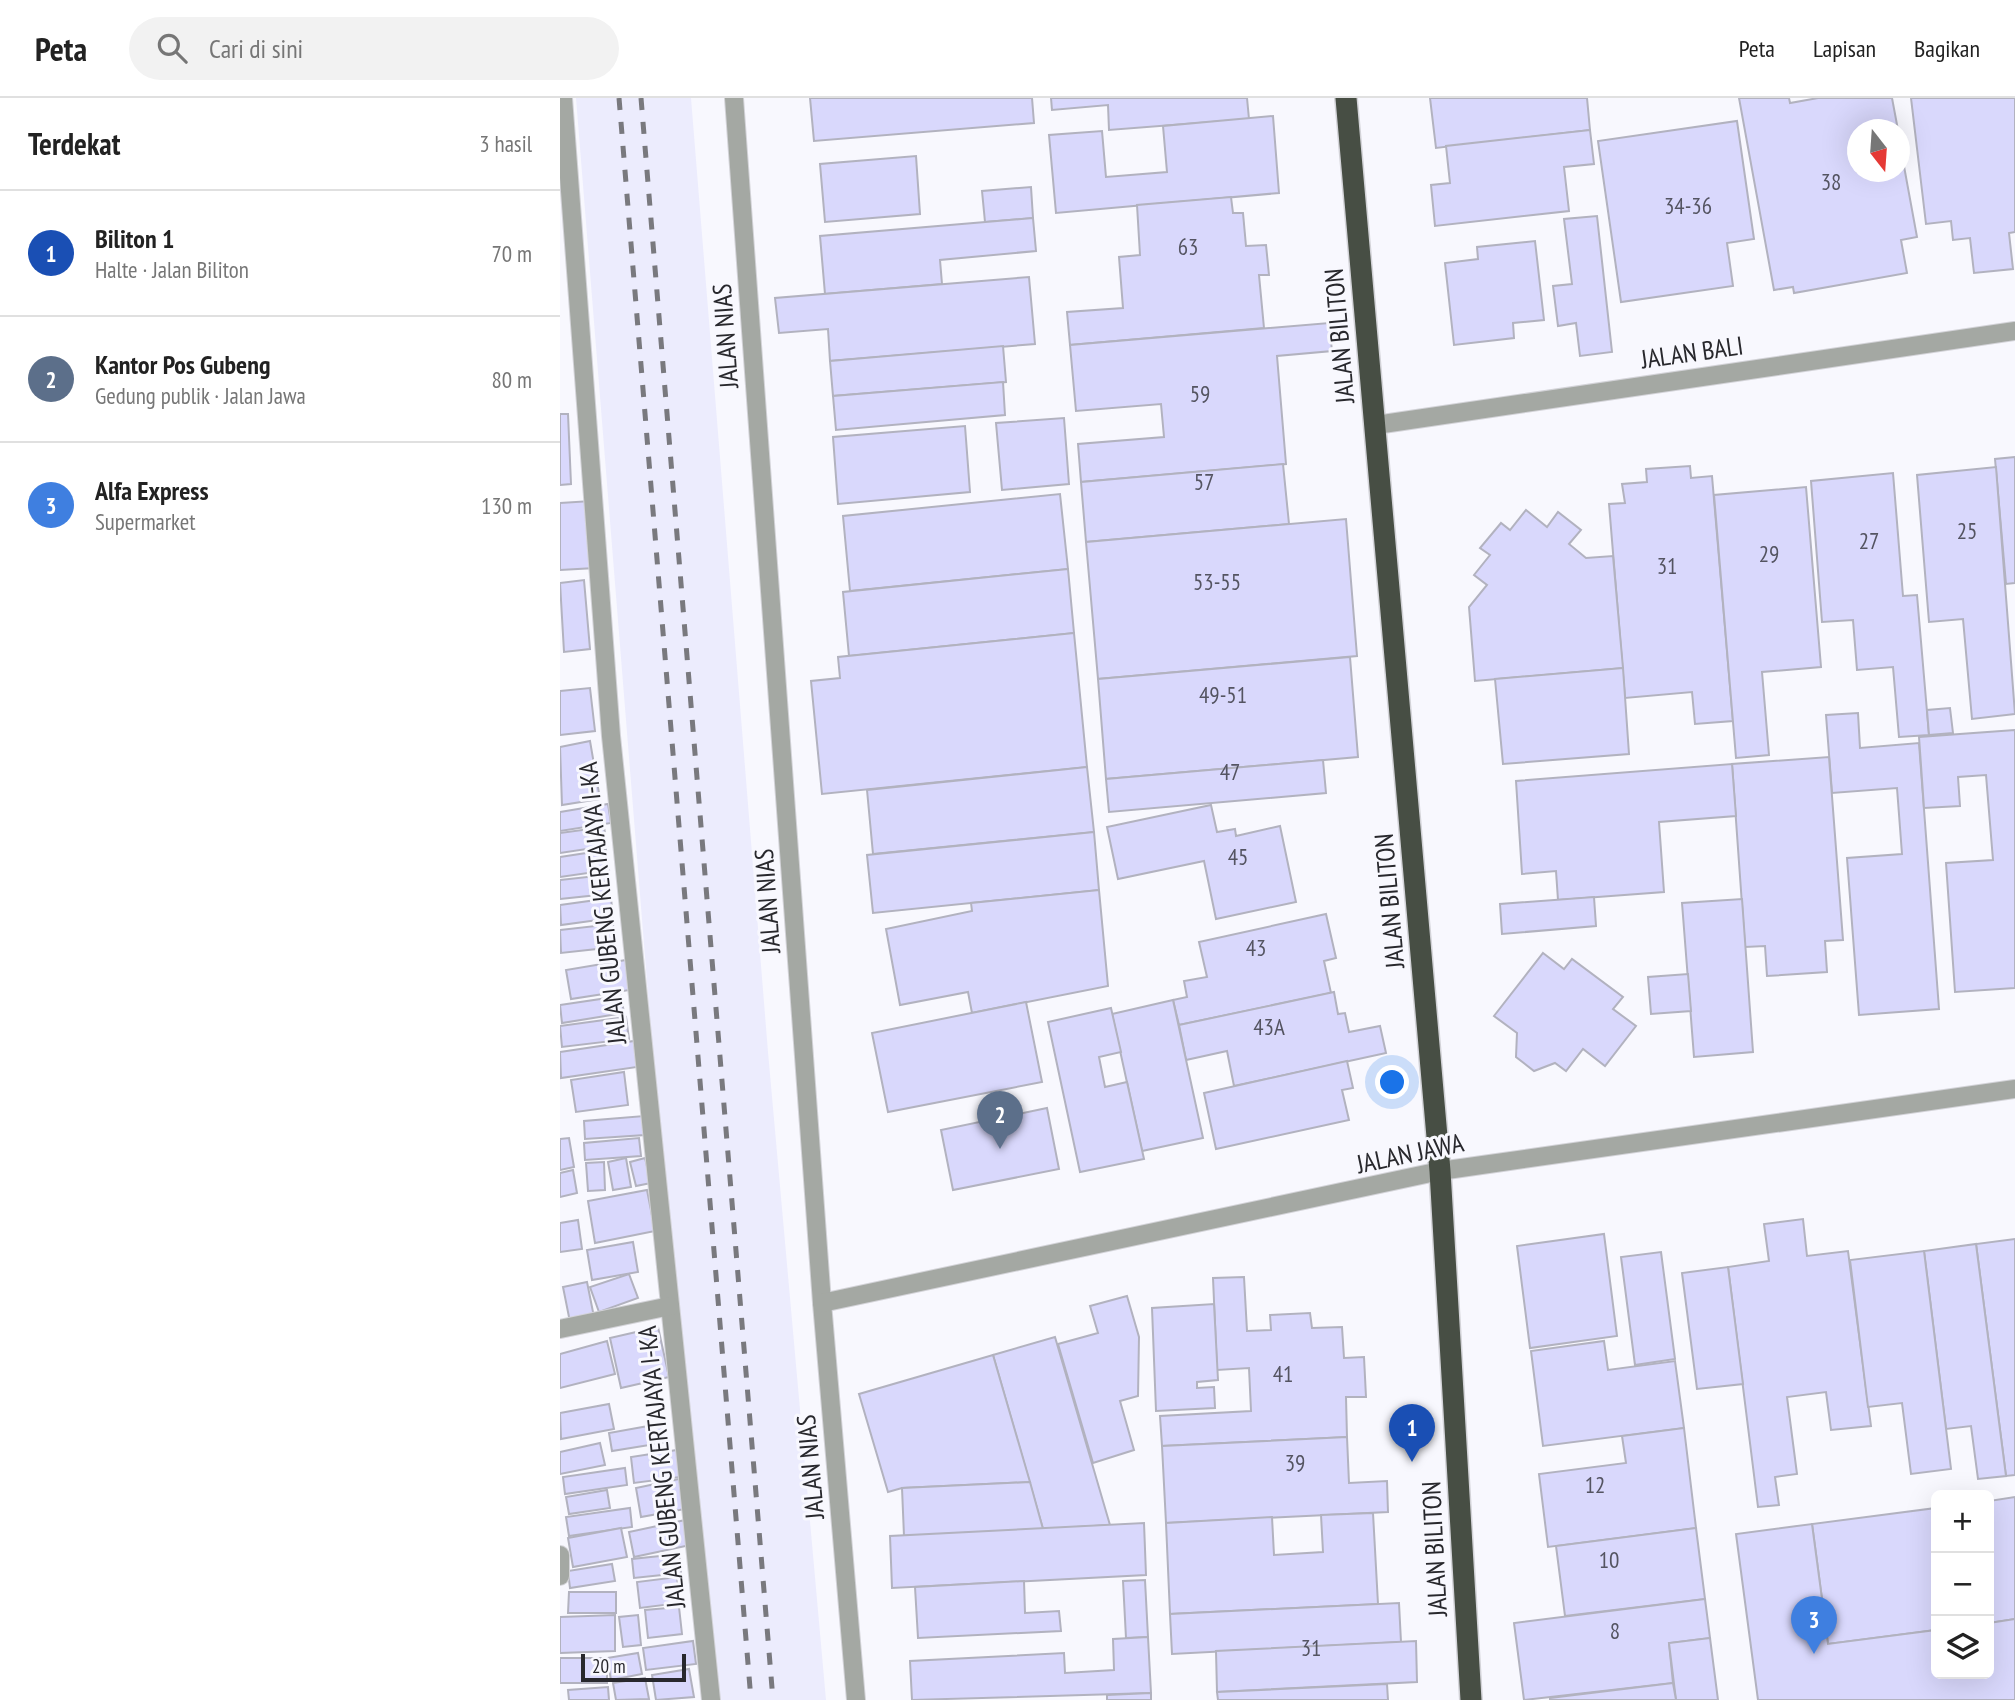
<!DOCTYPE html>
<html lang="id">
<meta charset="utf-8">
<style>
body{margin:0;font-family:"PT Sans Narrow",sans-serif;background:#f2f2f2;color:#222}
.controls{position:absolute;right:21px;bottom:21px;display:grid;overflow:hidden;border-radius:10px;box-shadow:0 7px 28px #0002}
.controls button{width:63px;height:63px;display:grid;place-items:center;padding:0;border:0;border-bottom:2px solid #e0e0e0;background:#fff;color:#222;font:35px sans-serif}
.compass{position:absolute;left:1287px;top:21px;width:63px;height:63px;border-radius:50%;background:#fff;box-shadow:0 7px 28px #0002;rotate:163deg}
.scale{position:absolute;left:21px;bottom:18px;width:105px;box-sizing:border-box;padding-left:7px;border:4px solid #28282d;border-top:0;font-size:19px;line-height:24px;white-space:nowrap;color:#28282d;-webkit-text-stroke:5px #f8f8fe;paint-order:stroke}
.you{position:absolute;left:833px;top:985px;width:24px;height:24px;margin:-18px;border:5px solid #fff;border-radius:50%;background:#1a73e8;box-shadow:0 0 0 10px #1a73e833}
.badge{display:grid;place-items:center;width:46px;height:46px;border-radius:50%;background:#0f766e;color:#fff;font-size:23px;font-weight:700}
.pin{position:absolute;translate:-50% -58px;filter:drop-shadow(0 2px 4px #0008)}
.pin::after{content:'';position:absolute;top:37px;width:24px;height:21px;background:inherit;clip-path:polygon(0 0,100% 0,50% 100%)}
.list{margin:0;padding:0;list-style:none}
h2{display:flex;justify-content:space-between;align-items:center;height:91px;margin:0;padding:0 28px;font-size:30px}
h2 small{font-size:23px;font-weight:400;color:#767676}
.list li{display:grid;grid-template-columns:46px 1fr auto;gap:21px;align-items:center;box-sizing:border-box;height:126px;padding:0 28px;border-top:2px solid #e0e0e0}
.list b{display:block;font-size:26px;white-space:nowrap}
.list p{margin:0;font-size:23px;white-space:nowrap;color:#767676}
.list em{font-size:23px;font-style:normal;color:#767676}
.icon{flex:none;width:38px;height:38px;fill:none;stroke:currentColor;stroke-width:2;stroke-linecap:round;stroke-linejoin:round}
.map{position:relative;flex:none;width:1455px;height:1602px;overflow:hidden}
header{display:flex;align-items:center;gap:42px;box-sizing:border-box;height:98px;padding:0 35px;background:#fff;border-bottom:2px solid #e0e0e0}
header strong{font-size:33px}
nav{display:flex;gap:38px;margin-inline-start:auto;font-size:24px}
.search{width:490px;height:63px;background:#f2f2f2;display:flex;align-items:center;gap:18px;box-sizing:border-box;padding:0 24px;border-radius:38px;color:#767676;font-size:26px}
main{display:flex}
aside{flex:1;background:#fff}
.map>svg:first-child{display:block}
.built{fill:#ececfd}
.building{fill:#d9d8fc;stroke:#b2b2bf;stroke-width:2}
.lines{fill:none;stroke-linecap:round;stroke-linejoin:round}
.minor-casing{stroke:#d3d3d8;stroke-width:20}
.highway-casing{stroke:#d3d3d8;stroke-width:24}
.minor{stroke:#a4a8a3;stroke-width:18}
.highway{stroke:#474e44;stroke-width:21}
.rail{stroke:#79797e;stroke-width:5;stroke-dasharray:12 12;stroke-linecap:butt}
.labels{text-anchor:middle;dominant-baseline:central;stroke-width:6;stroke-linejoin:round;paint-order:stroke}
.number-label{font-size:23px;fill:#545461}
.street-label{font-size:26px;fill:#28282d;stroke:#f8f8fe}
</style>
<header>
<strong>Peta</strong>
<div class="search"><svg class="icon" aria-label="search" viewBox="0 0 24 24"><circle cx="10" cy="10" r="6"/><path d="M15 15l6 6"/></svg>Cari di sini</div>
<nav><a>Peta</a><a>Lapisan</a><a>Bagikan</a></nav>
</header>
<main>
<aside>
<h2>Terdekat<small>3 hasil</small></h2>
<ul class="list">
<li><span class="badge" style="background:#1a4fb4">1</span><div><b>Biliton 1</b><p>Halte · Jalan Biliton</p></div><em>70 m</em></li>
<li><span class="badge" style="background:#5c6f8a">2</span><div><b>Kantor Pos Gubeng</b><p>Gedung publik · Jalan Jawa</p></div><em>80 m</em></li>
<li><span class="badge" style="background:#3f7fe0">3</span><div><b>Alfa Express</b><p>Supermarket</p></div><em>130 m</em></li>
</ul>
</aside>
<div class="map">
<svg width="1455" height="1602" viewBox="0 0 1455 1602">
<rect width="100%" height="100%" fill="#f8f8fe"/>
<polygon class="built" points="16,0 131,0 208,954 266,1602 155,1602 93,958"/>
<g class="building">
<polygon points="250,0 472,0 474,25 254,43"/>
<polygon points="491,0 687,0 689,21 549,32 548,7 492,12"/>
<polygon points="870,0 1027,0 1030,32 876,50"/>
<polygon points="1179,0 1229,0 1230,5 1258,0 1332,0 1338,32 1297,32 1297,74 1339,74 1339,41 1357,139 1341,142 1347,175 1234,195 1233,189 1214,192"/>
<polygon points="1351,0 1455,0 1455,134 1449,135 1453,171 1414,175 1410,140 1393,142 1391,123 1366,126"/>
<polygon points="713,18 719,95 496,115 489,37 542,33 546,79 607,74 603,28"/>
<polygon points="1177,23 1194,141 1167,145 1173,188 1061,204 1038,43"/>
<polygon points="1030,32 1034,66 1004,69 1009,113 875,128 871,87 890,85 886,48"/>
<polygon points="356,58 360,116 265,124 260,66"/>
<polygon points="471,89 473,120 425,124 422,93"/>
<polygon points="671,99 673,115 683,115 686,148 706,147 709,177 699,177 704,230 510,247 507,214 563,210 559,159 580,157 577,107"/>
<polygon points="1037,118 1052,254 1020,258 1016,225 998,228 993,188 1012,186 1004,121"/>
<polygon points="473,120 476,153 380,162 382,186 265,196 260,138"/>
<polygon points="975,143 984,222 953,225 954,240 894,247 885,165 918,161 917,149"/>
<polygon points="469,179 475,246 270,263 268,231 219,235 215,200"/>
<polygon points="769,225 772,253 717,258 726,366 521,384 518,346 604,339 601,306 516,313 510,247"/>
<polygon points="443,248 446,284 273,298 270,263"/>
<polygon points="443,284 445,317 276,332 273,298"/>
<polygon points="0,316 8,316 11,386 0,387"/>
<polygon points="504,320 509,386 442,392 436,325"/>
<polygon points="405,328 410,394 278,406 273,339"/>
<polygon points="1455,359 1455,485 1446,486 1435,361"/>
<polygon points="723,366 729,426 526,444 521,384"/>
<polygon points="1130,368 1131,380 1152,378 1173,623 1135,626 1132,594 1065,600 1049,406 1065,405 1062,386 1087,384 1086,371"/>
<polygon points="1436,369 1455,616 1412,621 1403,521 1369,524 1357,377"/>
<polygon points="1333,375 1343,498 1357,497 1369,637 1339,639 1333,569 1297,572 1293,522 1262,524 1251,383"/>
<polygon points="1246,389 1261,569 1202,574 1209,657 1176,660 1154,397"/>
<polygon points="500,396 508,471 290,493 283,418"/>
<polygon points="31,403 35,470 0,472 0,405"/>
<polygon points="966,412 987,429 998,414 1021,432 1009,446 1026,460 1053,458 1063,570 915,583 909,509 927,487 914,477 930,457 920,450 941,425 950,432"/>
<polygon points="786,421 797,558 538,581 526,444"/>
<polygon points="508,471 514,535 289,558 283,494"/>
<polygon points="24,482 30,551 4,554 0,485"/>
<polygon points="514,535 527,669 262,696 251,583 280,580 278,559"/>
<polygon points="790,559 798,659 546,681 538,581"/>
<polygon points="1063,570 1069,656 943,666 935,581"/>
<polygon points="30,590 35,633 0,637 0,593"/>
<polygon points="1390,610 1393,635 1369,637 1367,612"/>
<polygon points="1298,615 1300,650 1359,645 1379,911 1299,917 1287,760 1342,756 1337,690 1272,695 1266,617"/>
<polygon points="1455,632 1455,890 1395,894 1386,765 1433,762 1426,677 1398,679 1400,708 1364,710 1359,639"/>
<polygon points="30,643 40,701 2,707 0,649"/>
<polygon points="1269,659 1283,842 1265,843 1267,874 1207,878 1205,848 1185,849 1172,666"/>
<polygon points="763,662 766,695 549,714 546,681"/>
<polygon points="1172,666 1176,718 1099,724 1104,794 998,802 996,773 962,776 956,683"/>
<polygon points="527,669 534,734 313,756 307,692"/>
<polygon points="48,706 51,725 0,733 0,714"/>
<polygon points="651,707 657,734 675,731 676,738 720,728 736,804 656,821 644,763 558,781 547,729"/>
<polygon points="44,729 47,748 0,755 0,735"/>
<polygon points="534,734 539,792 313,815 307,757"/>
<polygon points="46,752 49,772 0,779 0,759"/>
<polygon points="45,777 47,796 0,801 0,782"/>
<polygon points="539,792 548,888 412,915 408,894 340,907 326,831 412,813 411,805"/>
<polygon points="1034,799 1036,828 942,836 940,806"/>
<polygon points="51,800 53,820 1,827 0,807"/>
<polygon points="1182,801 1193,954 1134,959 1122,805"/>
<polygon points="766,816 776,860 764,863 771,895 619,927 613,902 627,899 624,883 647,879 639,844"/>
<polygon points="53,826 55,849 1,855 0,832"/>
<polygon points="983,855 1004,871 1012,861 1063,899 1053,911 1076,928 1045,968 1023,951 1006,973 995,965 974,973 956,959 957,935 934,918"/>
<polygon points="72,861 76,891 11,901 6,872"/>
<polygon points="1128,876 1131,913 1091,916 1088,879"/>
<polygon points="774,894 778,916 785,915 789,934 820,928 826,955 674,988 667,953 626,962 619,927"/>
<polygon points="61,898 64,915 2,925 0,907"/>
<polygon points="613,902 643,1040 582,1053 552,916"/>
<polygon points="466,904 482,984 328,1014 312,935"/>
<polygon points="551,910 561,954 539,959 545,989 567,984 584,1061 520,1074 488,924"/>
<polygon points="66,919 69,941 2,949 0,928"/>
<polygon points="74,943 77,969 1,980 0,954"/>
<polygon points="787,963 793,990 782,992 789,1022 656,1051 644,995"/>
<polygon points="64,974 68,1007 16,1014 11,982"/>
<polygon points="487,1010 499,1071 393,1092 381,1032"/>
<polygon points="84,1018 85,1037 25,1041 24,1023"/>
<polygon points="9,1040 14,1069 0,1072 0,1041"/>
<polygon points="79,1040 81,1058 25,1062 24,1045"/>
<polygon points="66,1060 71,1089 53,1092 48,1064"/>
<polygon points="85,1060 91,1085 76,1088 70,1064"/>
<polygon points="44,1064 45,1092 28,1093 26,1065"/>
<polygon points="13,1072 17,1095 0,1099 0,1075"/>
<polygon points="87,1092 95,1133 35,1145 28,1103"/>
<polygon points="1243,1121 1247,1158 1288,1153 1311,1328 1271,1332 1266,1294 1227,1299 1237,1376 1215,1379 1219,1407 1198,1409 1168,1169 1209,1163 1204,1126"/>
<polygon points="18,1122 22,1151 0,1154 0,1125"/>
<polygon points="1044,1136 1057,1238 970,1250 957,1148"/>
<polygon points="1455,1141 1455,1377 1446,1378 1416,1146"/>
<polygon points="73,1144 78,1174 32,1182 27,1152"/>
<polygon points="1416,1146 1446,1378 1418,1381 1411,1328 1386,1331 1364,1153"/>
<polygon points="1364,1153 1391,1371 1351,1376 1342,1305 1308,1309 1290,1162"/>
<polygon points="1101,1154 1115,1261 1075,1267 1061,1159"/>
<polygon points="1168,1169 1183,1286 1137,1291 1122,1175"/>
<polygon points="69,1176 78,1200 39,1214 30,1189"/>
<polygon points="684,1179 687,1233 711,1232 710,1217 750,1215 752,1230 782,1229 784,1260 804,1259 806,1299 786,1299 787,1339 602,1348 600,1318 691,1313 689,1270 657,1272 653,1180"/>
<polygon points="27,1184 34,1219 10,1224 3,1189"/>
<polygon points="567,1198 579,1239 578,1298 560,1303 574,1352 533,1365 498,1246 538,1235 530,1208"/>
<polygon points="654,1206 658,1282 637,1284 637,1290 654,1289 655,1310 596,1313 592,1210"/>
<polygon points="98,1229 109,1279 61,1290 50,1240"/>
<polygon points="495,1239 550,1427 483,1431 433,1257"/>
<polygon points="47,1243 55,1276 0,1290 0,1256"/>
<polygon points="1044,1243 1048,1272 1115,1263 1124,1330 983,1348 971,1253"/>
<polygon points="433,1257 470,1384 342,1390 328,1394 299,1296"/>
<polygon points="49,1306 54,1331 1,1341 0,1315"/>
<polygon points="105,1325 108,1344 52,1353 49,1335"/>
<polygon points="1124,1330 1136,1430 988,1449 979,1376 1066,1365 1062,1338"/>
<polygon points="787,1339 789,1385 827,1383 828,1414 606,1425 602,1348"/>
<polygon points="40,1345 45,1367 0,1376 0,1354"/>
<polygon points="117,1352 120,1379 74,1385 71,1359"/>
<polygon points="65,1370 67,1387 5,1396 3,1379"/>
<polygon points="119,1381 125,1411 81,1419 76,1390"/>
<polygon points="470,1384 483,1431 344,1438 342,1390"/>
<polygon points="47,1392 50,1410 9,1416 6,1399"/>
<polygon points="1455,1399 1455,1521 1429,1525 1429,1403"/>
<polygon points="70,1410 72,1429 9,1438 6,1419"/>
<polygon points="1376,1410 1376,1532 1268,1546 1252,1426"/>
<polygon points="813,1415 818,1506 610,1516 606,1425 712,1419 714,1457 763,1454 761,1417"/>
<polygon points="130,1421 135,1446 74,1459 69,1434"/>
<polygon points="584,1425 586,1477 332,1490 330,1438"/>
<polygon points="1252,1426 1268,1546 1376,1532 1376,1576 1429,1576 1429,1525 1455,1521 1455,1602 1198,1602 1176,1436"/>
<polygon points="61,1430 67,1459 13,1469 8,1440"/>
<polygon points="1136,1430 1145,1501 1005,1518 996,1448"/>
<polygon points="119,1456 121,1475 74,1480 72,1461"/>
<polygon points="52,1466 55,1483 10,1490 8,1473"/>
<polygon points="117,1479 120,1505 80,1510 77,1484"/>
<polygon points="585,1482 588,1539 566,1540 563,1483"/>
<polygon points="464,1483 465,1515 499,1513 501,1533 358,1540 355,1489"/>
<polygon points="9,1494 56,1494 56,1515 8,1515"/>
<polygon points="1145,1501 1150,1540 1109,1545 1113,1585 964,1602 954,1525"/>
<polygon points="839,1505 841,1544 612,1556 610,1516"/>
<polygon points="119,1509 122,1536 88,1540 85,1512"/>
<polygon points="55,1517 55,1553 0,1555 0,1519"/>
<polygon points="78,1517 81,1547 63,1549 59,1519"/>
<polygon points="588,1539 591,1595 352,1602 350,1563 504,1555 505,1575 554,1572 553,1541"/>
<polygon points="1150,1540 1158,1602 1116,1602 1109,1545"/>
<polygon points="133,1543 136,1566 86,1572 83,1550"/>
<polygon points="856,1543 857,1584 657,1594 656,1553"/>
<polygon points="78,1555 82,1576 51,1582 47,1560"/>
<rect x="0" y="1560" width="47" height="25"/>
<polygon points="129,1571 134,1599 96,1602 92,1577"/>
<polygon points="85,1580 89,1601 56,1602 53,1585"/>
<polygon points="1113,1585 1116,1602 990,1602 990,1600"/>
<polygon points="827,1586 828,1602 658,1602 657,1594"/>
<polygon points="48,1589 49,1602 9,1602 8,1592"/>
<polygon points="591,1595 591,1602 547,1602 547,1597"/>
</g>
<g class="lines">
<g class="minor-casing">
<g id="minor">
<polyline points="3,0 51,638 151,1602"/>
<polyline points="174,0 262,1205 296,1602"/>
<polyline points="816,327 1455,233"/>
<polyline points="262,1205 880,1073 1455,991"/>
<polyline points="0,1231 110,1208"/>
<polyline points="0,1457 0,1478"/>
</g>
</g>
<g class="highway-casing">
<polyline id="highway" points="786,0 880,1073 911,1602"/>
</g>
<use href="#minor" class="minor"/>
<use href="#highway" class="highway"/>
<g class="rail">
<polyline points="59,0 191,1602"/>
<polyline points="81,0 213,1602"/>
</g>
</g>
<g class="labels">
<g class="number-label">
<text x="1271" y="83">38</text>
<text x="1128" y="107">34-36</text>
<text x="628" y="148">63</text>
<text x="640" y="295">59</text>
<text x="644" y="383">57</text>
<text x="1407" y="432">25</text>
<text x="1309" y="442">27</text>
<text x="1209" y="455">29</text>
<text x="1107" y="467">31</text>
<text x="657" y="483">53-55</text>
<text x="663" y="596">49-51</text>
<text x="670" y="673">47</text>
<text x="678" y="758">45</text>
<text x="696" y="849">43</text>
<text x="709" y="928">43A</text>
<text x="723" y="1275">41</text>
<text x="735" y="1364">39</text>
<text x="1035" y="1386">12</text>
<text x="1049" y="1461">10</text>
<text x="1055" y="1532">8</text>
<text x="751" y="1549">31</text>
</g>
<g class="street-label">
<text transform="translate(165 238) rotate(-94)">JALAN NIAS</text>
<text transform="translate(779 238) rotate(-95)">JALAN BILITON</text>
<text transform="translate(1132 254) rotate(-8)">JALAN BALI</text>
<text transform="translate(207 803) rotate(-94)">JALAN NIAS</text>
<text transform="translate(829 803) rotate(-95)">JALAN BILITON</text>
<text transform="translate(42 805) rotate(-96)">JALAN GUBENG KERTAJAYA I-KA</text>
<text transform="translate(850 1055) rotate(-12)">JALAN JAWA</text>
<text transform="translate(101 1369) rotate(-96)">JALAN GUBENG KERTAJAYA I-KA</text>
<text transform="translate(250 1369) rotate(-95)">JALAN NIAS</text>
<text transform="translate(874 1451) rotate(-93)">JALAN BILITON</text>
</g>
</g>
</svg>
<div class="controls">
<button>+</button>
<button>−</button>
<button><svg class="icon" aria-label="layers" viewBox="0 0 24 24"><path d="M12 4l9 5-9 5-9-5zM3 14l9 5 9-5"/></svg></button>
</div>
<svg class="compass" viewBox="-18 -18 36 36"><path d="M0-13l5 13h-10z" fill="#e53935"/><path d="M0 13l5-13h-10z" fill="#767676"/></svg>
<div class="scale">20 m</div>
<div class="you"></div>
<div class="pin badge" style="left:852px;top:1364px;background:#1a4fb4">1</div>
<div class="pin badge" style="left:440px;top:1051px;background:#5c6f8a">2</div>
<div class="pin badge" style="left:1254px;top:1556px;background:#3f7fe0">3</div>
</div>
</main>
